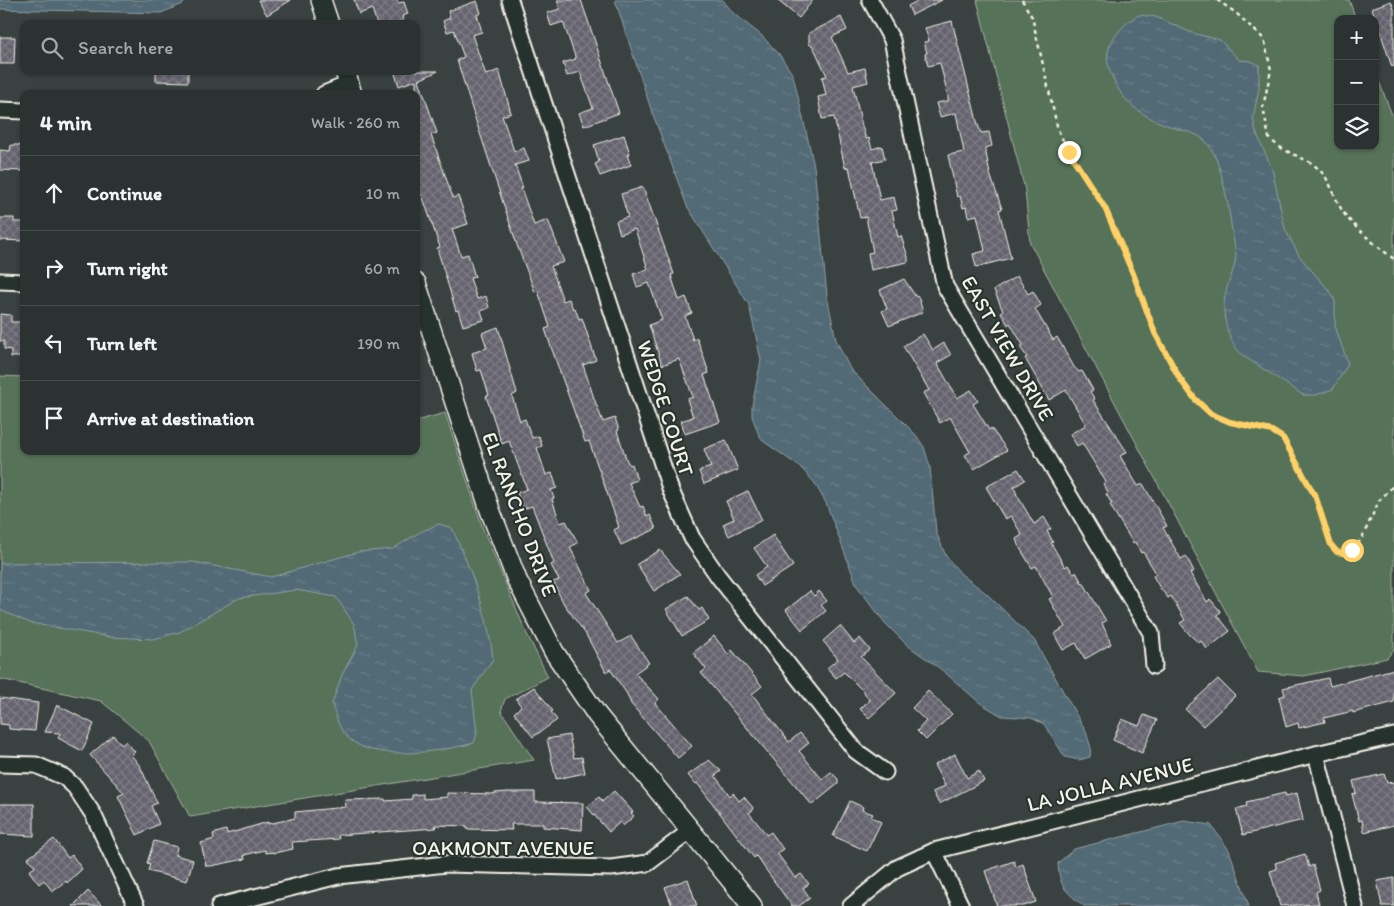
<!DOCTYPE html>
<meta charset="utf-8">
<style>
body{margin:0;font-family:Itim,sans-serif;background:#373e3d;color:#f1f3f6}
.controls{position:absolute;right:15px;top:15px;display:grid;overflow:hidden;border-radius:10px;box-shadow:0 1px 4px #0004}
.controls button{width:45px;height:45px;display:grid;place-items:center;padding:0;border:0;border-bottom:1px solid #474d4d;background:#2b3231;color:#f1f3f6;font:25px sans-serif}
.stop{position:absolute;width:15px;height:15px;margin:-11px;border:4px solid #ffd166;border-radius:50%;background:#fff}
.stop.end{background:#ffd166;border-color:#fff;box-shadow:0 1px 5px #0008}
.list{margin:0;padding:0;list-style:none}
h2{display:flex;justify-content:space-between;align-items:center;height:65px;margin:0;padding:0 20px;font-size:21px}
h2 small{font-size:16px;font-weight:400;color:#a6aaab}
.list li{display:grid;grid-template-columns:32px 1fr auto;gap:15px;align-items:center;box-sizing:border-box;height:75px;padding:0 20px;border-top:1px solid #474d4d}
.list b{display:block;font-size:19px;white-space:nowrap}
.list em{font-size:16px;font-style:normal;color:#a6aaab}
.icon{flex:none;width:28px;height:28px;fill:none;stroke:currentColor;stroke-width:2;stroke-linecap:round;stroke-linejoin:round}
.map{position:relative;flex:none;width:1394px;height:906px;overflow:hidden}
.search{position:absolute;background:#2b3231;box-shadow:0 1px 4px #0004;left:20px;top:20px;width:400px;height:55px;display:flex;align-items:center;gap:12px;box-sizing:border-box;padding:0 18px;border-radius:10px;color:#a6aaab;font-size:19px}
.panel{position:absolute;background:#2b3231;box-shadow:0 1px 4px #0004;left:20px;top:90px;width:400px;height:365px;border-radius:10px}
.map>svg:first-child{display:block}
.grass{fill:#567258;stroke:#a5b2a0}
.water{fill:url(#water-ripples);stroke:#92a0a4}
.building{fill:url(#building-cross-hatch);stroke:#f4f1e8}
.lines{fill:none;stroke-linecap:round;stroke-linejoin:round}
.minor-casing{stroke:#f4f1e8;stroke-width:19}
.tertiary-casing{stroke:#f4f1e8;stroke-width:22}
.path{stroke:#f4f1e8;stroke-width:2.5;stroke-dasharray:4 4;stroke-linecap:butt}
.minor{stroke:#26332d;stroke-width:15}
.tertiary{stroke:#26332d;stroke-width:19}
.route{stroke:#ffd166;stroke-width:6}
.labels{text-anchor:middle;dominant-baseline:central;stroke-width:4;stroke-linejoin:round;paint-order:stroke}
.street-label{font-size:21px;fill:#f4f1e8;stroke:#26332d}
</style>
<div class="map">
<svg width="1394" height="906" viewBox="0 0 1394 906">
<defs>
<pattern id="water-ripples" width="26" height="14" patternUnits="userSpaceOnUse" patternTransform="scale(1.25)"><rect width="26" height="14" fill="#516a76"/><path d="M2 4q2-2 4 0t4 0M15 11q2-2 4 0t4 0" fill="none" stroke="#6b808a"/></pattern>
<pattern id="building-cross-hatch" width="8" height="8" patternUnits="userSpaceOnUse" patternTransform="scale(1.25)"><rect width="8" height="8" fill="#66646f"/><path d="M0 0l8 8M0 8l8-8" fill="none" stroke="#7c7b84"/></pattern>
</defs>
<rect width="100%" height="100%" fill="#394241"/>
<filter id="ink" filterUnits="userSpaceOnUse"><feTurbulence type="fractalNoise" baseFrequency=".02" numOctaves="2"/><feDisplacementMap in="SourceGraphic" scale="10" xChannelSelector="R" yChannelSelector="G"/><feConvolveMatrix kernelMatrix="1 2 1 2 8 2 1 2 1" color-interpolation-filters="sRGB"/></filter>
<g filter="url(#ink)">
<g class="grass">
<polygon points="977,0 1349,0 1356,19 1338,19 1338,146 1375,146 1375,71 1394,120 1394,649 1387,658 1304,676 1258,672 1030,243 1025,190"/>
<polygon points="0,376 24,377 24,451 416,451 416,421 445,413 483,529 525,630 548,677 505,699 501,711 534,760 190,817 149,741 101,701 0,679"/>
</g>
<g class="water">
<polygon points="0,0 187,0 183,4 161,13 0,9"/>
<polygon points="615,0 723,0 734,14 761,35 779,54 793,75 814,166 827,296 836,340 850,369 916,435 924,447 930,467 936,532 946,556 961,574 987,594 1034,640 1086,732 1091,748 1090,757 1079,760 1065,757 1044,724 1031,718 1002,716 980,703 942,670 907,645 885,623 857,586 826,503 814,482 800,467 763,441 758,433 752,416 752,406 761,360 749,305 687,206 651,109"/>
<path d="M 1139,15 L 1156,17 L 1192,33 L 1220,40 L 1239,60 L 1251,61 L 1259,65 L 1259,88 L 1253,118 L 1256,132 L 1272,169 L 1285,229 L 1300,257 L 1332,294 L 1335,302 L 1335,326 L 1348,364 L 1333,389 L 1316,395 L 1303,395 L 1245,357 C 1228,345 1220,312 1226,292 C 1229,278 1236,268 1236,253 C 1230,224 1225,166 1208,144 C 1200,134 1189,132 1178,129 C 1150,120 1126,108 1114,81 C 1109,69 1105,60 1109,48 C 1114,35 1126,21 1139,15 Z"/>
<path d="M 439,524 L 452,528 C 471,570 488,613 493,659 L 472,690 L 477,733 L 474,743 C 442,751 366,765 344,733 C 338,726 335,713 332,704 L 342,675 L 358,645 L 354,624 L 336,597 L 296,590 L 239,598 L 180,632 L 153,639 L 110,637 L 30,623 L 0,610 L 0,563 L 193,562 L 271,577 L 358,552 L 393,549 L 420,532 Z"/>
<path d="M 1184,821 L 1211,825 L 1229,850 L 1249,906 L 1084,906 C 1066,892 1059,887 1058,863 L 1074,849 Z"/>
</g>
<g class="building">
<polygon points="258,0 291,0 267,15"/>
<polygon points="354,0 397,0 398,3 404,2 408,14 402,16 404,24 377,24 372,9 359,14"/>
<polygon points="557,0 581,0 619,113 584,126 579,113 593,108 580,72 567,76 563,63 576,59 563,22 551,26 547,13 560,9"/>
<polygon points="777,0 813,0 799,18"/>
<polygon points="919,0 942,0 912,15 908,6"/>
<polygon points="477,1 481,13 477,15 482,32 472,35 486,75 499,70 511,113 502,116 514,151 524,148 529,161 515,165 523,188 521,188 534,225 548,220 559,249 564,262 551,266 563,301 569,299 573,309 575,308 579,319 582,318 596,360 583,365 596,404 603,422 615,418 619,430 617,431 627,461 630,465 632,464 637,480 629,483 640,507 643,506 647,517 650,515 656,529 621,545 614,530 619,527 589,441 585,442 550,344 545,329 550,327 538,291 535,292 517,245 473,112 457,60 464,57 454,30 447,32 443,21 450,18 448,11"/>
<polygon points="1391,1 1394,9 1394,66 1392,67 1380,31 1375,33 1375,17 1372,8"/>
<polygon points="841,17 847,30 832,37 848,72 865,68 868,82 853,86 862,126 866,139 869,138 872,149 882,146 885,159 872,162 880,200 894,197 897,210 892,211 898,237 901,236 908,257 908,262 871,270 868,253 873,252 866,217 860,218 849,167 845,168 834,117 822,119 818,97 826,95 822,77 827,76 813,46 809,44 809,33"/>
<polygon points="952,21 978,125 981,133 989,132 992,146 985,148 990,174 1002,209 999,210 1011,258 976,267 973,254 985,251 977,215 968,217 966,207 963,208 960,196 957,197 948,155 964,152 956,113 940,117 936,103 948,101 948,96 940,63 928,66 925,54 927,53 924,42 929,41 925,28"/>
<polygon points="0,37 15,37 14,64 0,64"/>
<polygon points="156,71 188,71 188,82 156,81"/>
<polygon points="394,71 438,71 419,80 437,133 431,135 453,198 458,196 468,224 452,229 461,256 468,254 475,277 470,278 477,299 486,296 489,308 481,311 484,320 463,326 458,310 456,311 437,248 440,247 422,195 419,196 416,187 416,175 420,173 416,159 416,80 399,86"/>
<polygon points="624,135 630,154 627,155 631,165 600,176 595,164 599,162 594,145"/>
<polygon points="11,145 24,145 24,171 0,170 0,150 10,151"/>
<polygon points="643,187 674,274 671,275 679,300 686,297 692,313 685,316 693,340 697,338 709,373 704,375 720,422 685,434 681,421 693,417 687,399 693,397 679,359 662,365 649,325 662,320 649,283 637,287 633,274 648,269 635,229 620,234 616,221 628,217 621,194"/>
<polygon points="0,218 14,218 14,222 24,222 24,241 0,240"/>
<polygon points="1017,276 1028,294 1033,291 1041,305 1035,309 1053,340 1057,337 1074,367 1079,372 1082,371 1093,390 1090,392 1095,399 1093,400 1127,452 1120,456 1138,486 1143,484 1167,526 1163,528 1181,559 1186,556 1194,571 1190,573 1207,602 1210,599 1221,612 1217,615 1230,631 1207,649 1201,641 1199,643 1190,635 1180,623 1185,620 1171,596 1168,598 1160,588 1153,576 1156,573 1143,552 1141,553 1135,542 1133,543 1110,505 1112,504 1106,494 1108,492 1103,483 1106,482 1082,443 1077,446 1070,434 1086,425 1066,390 1049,400 1025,358 1027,357 1020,347 1023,345 1010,323 1008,325 1001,312 1003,311 994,290"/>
<polygon points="904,279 916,297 918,296 923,312 889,326 882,311 887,309 880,290"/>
<polygon points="0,314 11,315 11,322 24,322 24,357 11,357 11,350 4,349 4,341 0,341"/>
<polygon points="498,327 517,393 512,396 520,421 525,419 532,438 539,436 542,446 537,448 546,475 552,473 557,488 551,490 554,498 552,499 560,523 566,521 578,543 570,547 591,590 586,593 618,643 631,636 649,663 635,673 659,699 655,703 692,746 678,758 631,704 627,694 610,669 606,672 585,633 564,604 553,582 559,580 551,565 554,563 532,506 523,509 517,493 527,489 509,441 502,444 486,396 489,395 481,370 477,371 472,353 487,348 482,333"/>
<polygon points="923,334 933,350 944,343 951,355 937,363 957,398 971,390 978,401 973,404 989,430 991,428 1007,450 974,469 965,455 970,452 950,417 940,423 923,393 929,390 903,346"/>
<polygon points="726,440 738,470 704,484 699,471 711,467 704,449"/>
<polygon points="1018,469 1025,480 1014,487 1017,495 1034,524 1044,517 1051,529 1047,531 1053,542 1051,543 1065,567 1068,565 1073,573 1076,572 1082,583 1083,582 1106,621 1102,623 1111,644 1085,659 1076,643 1063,650 1054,634 1065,627 1049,599 1053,597 1036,566 1032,568 1018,545 1016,539 1022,535 1011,516 1005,519 986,487"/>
<polygon points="748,491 762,520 729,536 723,524 734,519 726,501"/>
<polygon points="773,535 793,566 762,586 755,575 767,567 754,548"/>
<polygon points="660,550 680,574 654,591 637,564"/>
<polygon points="810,591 814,596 819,591 827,601 821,605 826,611 802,630 786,610"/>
<polygon points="688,596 699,610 702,608 709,620 682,636 666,609"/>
<polygon points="840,626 854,643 860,638 870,650 861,657 896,693 869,718 860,709 869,700 864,692 844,672 836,678 827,668 838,659 823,641"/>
<polygon points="714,636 728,654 732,650 762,686 752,694 789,742 800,733 809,743 799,751 822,779 831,772 838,779 838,784 812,805 701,673 706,669 693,653"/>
<polygon points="1394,669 1394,702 1353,713 1353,711 1324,718 1325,722 1299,728 1298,723 1286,727 1279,697 1285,695 1283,688 1328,678 1330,686"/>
<polygon points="1218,679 1235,696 1203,726 1185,709"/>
<polygon points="534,687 553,711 551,712 557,720 533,737 514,713 521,706 516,699"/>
<polygon points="928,691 952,714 926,740 917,731 926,721 912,708"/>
<polygon points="0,698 38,703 35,731 9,729 9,725 0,724"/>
<polygon points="57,705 94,724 82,751 58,738 60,733 45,732"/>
<polygon points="1144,715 1157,720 1142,753 1113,740 1122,719 1139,726"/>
<polygon points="113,735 122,745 126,741 135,752 131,755 140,766 157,803 151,806 159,824 137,835 118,796 124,793 90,755"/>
<polygon points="569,735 574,758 582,757 585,773 556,779 547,739"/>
<polygon points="955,754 967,778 979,771 984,781 939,804 933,792 945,786 934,765"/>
<polygon points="709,760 721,771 715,776 730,796 733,793 739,801 744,797 754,809 749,813 767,835 771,832 783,849 777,853 795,878 801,874 809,884 803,888 810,898 799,906 792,906 756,856 754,858 697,783 695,784 688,775"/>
<polygon points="1384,774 1387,783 1394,782 1394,825 1364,832 1362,820 1359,821 1352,794 1356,793 1353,781"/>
<polygon points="614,791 633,812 631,813 634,816 623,826 620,822 609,832 587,807 599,797 603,801"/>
<polygon points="523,792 535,792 535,802 583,803 582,830 543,827 543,824 511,824 512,830 467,829 467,826 435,825 436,828 338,835 339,839 292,842 293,849 274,853 274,852 266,853 265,850 244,855 245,859 211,866 206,866 201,843 214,839 213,834 226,830 227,834 268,822 268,824 295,818 295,812 346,807 345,800 385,799 385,801 412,799 412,795 423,794 423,799 447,797 447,793 494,794 494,793 508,792"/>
<polygon points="1285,793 1286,796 1297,793 1303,820 1243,835 1236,809 1247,806 1246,802"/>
<polygon points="850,801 863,807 862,810 873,814 871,817 881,822 867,851 833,836"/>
<polygon points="0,804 34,804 34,836 0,834"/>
<polygon points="54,839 68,858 72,855 82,869 67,883 66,881 52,891 44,880 39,884 29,871 35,867 28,858"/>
<polygon points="154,841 177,847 175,855 193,860 187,881 148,871 150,864 147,863"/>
<polygon points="1305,854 1309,867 1313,865 1320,890 1316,892 1319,904 1280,906 1270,871 1277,869 1275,863"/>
<polygon points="1014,861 1016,867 1023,864 1036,902 1024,906 997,906 985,871"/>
<polygon points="1394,878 1394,906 1382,906 1377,881"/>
<polygon points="688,879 697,906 672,906 665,887"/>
<polygon points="88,891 102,906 73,906"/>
</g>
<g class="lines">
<g class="minor-casing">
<g id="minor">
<polyline points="510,0 671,491 692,538 718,576 856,751 885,772"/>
<polyline points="870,0 892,40 945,286 1151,633 1154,666"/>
<polyline points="324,94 349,84"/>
<polyline points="0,110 24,111"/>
<polyline points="0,281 24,282"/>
<polyline points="1316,754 1355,906"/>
<polyline points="0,764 36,765 64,777 75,787 93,814 136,906"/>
<polyline points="934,851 961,906"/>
<polyline points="219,906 338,876 446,864 611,868 648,863 690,831"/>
<polyline points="851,906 897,868 934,851 1316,754 1394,736"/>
</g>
</g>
<g class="tertiary-casing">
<g id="tertiary">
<polyline points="321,0 329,24"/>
<polyline points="345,71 352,94"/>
<polyline points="416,283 490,510 517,580 554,652 597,715 752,906"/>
</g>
</g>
<g class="path">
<polyline points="1022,0 1032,17 1058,130 1069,152 1105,208 1134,275 1155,333 1181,379 1195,399 1211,414 1230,422 1272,431 1283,438 1316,498 1331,545 1337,552 1343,553 1352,550 1361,540 1379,501 1394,485"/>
<path d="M 1217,0 L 1236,13 L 1264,39 L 1271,70 L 1263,107 L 1269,138 C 1286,155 1299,154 1315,166 C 1331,177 1334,200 1345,215 C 1359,232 1377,246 1394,259"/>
</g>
<use href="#minor" class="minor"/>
<use href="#tertiary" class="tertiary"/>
</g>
</g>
<g class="lines" filter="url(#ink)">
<polyline class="route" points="1069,152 1105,208 1134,276 1155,333 1180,379 1195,399 1211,414 1230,422 1272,431 1283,438 1316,498 1331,545 1337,552 1343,553 1352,550"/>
</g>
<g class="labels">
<g class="street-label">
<text transform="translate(1008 348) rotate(60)">EAST VIEW DRIVE</text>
<text transform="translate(666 408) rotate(72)">WEDGE COURT</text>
<text transform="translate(520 514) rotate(69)">EL RANCHO DRIVE</text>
<text transform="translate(1110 784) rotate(-14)">LA JOLLA AVENUE</text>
<text x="503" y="847">OAKMONT AVENUE</text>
</g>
</g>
</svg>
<div class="controls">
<button>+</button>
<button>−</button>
<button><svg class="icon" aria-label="layers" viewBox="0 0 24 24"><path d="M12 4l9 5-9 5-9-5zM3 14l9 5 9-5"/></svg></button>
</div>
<div class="stop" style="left:1352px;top:550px"></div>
<div class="stop end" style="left:1069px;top:152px"></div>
<div class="search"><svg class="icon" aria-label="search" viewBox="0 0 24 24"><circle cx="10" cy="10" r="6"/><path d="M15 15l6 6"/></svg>Search here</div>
<section class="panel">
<h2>4 min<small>Walk · 260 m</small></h2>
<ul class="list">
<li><svg class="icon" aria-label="ahead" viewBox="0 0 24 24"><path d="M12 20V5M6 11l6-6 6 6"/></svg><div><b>Continue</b></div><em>10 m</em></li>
<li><svg class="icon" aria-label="right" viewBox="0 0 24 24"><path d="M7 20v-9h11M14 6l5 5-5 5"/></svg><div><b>Turn right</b></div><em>60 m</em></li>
<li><svg class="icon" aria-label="left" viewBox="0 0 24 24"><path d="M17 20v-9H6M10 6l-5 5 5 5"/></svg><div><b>Turn left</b></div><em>190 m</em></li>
<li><svg class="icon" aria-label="arrive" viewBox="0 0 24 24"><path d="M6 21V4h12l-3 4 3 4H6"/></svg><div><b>Arrive at destination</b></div></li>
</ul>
</section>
</div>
